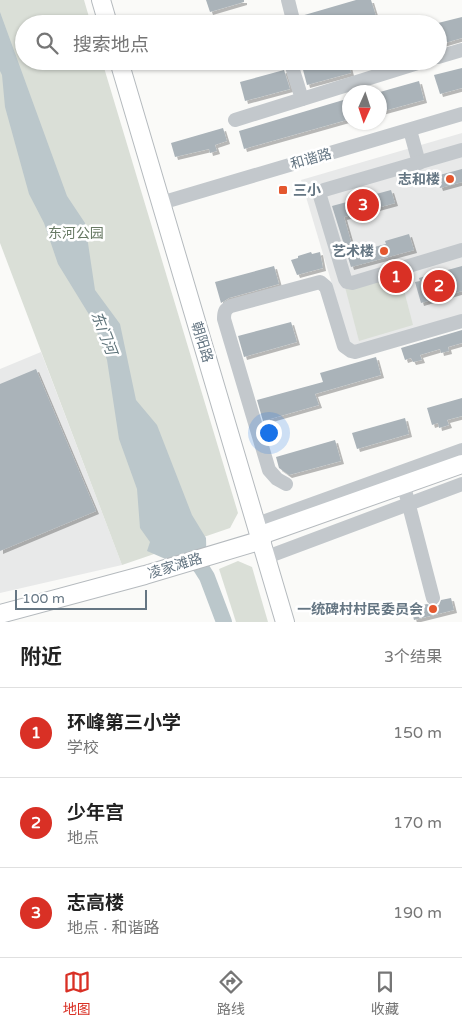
<!DOCTYPE html>
<html lang="zh">
<meta charset="utf-8">
<style>
body{margin:0;font-family:"Varela Round","Noto Sans SC",sans-serif;background:#f2f2f2;color:#222}
.compass{position:absolute;left:342px;top:85px;width:45px;height:45px;border-radius:50%;background:#fff;box-shadow:0 1px 4px #0004;rotate:183deg}
.scale{position:absolute;left:15px;bottom:12px;width:132px;box-sizing:border-box;padding-left:5px;border:2px solid #657683;border-top:0;font-size:14px;line-height:18px;white-space:nowrap;color:#657683;-webkit-text-stroke:4px #fff;paint-order:stroke}
.you{position:absolute;left:268px;top:432px;width:18px;height:18px;margin:-12px;border:4px solid #fff;border-radius:50%;background:#1a73e8;box-shadow:0 0 0 8px #1a73e833}
.badge{display:grid;place-items:center;width:32px;height:32px;border-radius:50%;background:#d93025;color:#fff;font-size:16px;font-weight:700}
.pin{position:absolute;translate:-50% -50%;border:2px solid #fff;box-shadow:0 1px 5px #0006}
.list{margin:0;padding:0;list-style:none}
h2{display:flex;justify-content:space-between;align-items:center;height:65px;margin:0;padding:0 20px;font-size:21px}
h2 small{font-size:16px;font-weight:400;color:#767676}
.list li{display:grid;grid-template-columns:32px 1fr auto;gap:15px;align-items:center;box-sizing:border-box;height:90px;padding:0 20px;border-top:1px solid #e0e0e0}
.list b{display:block;font-size:19px;white-space:nowrap}
.list p{margin:0;font-size:16px;white-space:nowrap;color:#767676}
.list em{font-size:16px;font-style:normal;color:#767676}
.icon{flex:none;width:28px;height:28px;fill:none;stroke:currentColor;stroke-width:2;stroke-linecap:round;stroke-linejoin:round}
.map{position:relative;flex:none;width:462px;height:622px;overflow:hidden}
.search{position:absolute;background:#fff;box-shadow:0 1px 4px #0004;left:15px;right:15px;top:15px;height:55px;display:flex;align-items:center;gap:12px;box-sizing:border-box;padding:0 18px;border-radius:28px;color:#767676;font-size:19px}
.sheet{height:335px;background:#fff}
nav{display:flex;justify-content:space-around;align-items:center;box-sizing:border-box;height:70px;border-top:1px solid #e0e0e0;background:#fff;font-size:14px;color:#767676}
nav a{display:grid;justify-items:center;gap:2px}
nav .on{color:#d93025}
.map>svg:first-child{display:block}
.built{fill:#e8e9e9}
.green{fill:#dadfd7}
.water{fill:#bbc7cb}
.lines{fill:none;stroke-linecap:round;stroke-linejoin:round}
.river{stroke:#bbc7cb;stroke-width:16}
.building{fill:#aab3b9;filter:url(#shadow)}
.major-casing{stroke:#b5babe;stroke-width:20}
.minor{stroke:#c3c8cc;stroke-width:14}
.major{stroke:#fff;stroke-width:18}
.poi-dot{fill:#e4572e;stroke:#fff;stroke-width:2}
.labels{text-anchor:middle;dominant-baseline:central;stroke-width:5;stroke-linejoin:round;paint-order:stroke}
.street-label{font-size:14px;fill:#657683;stroke:#fff}
.poi-label{font-size:14px;font-weight:bold;fill:#657683;stroke:#fff;text-anchor:end}
.park-label{font-size:14px;fill:#687a64;stroke:#fff}
.water-label{font-size:15px;font-style:italic;fill:#60757c;stroke:#fff}
</style>
<div class="map">
<svg width="462" height="622" viewBox="0 0 462 622">
<defs>
<filter id="shadow"><feDropShadow dx="3" dy="3" stdDeviation="0" flood-color="#0004"/></filter>
</defs>
<rect width="100%" height="100%" fill="#fafaf8"/>
<g class="built">
<polygon points="462,133 462,316 351,348 301,180"/>
<polygon points="41,352 122,565 0,593 0,369"/>
</g>
<g class="green">
<polygon points="0,0 84,0 91,24 24,24 24,61 102,61 238,513 230,528 122,565 0,243"/>
<polygon points="399,271 413,325 359,341 345,287"/>
<polygon points="238,561 252,567 268,622 236,622 219,569"/>
</g>
<polygon class="water" points="0,12 67,196 85,223 95,290 120,324 136,400 157,425 192,515 206,538 207,577 147,551 150,542 140,528 137,489 119,439 107,360 93,321 58,264 44,223 29,194 5,107 2,75 0,71"/>
<g class="lines">
<polyline class="river" points="195,558 207,577 224,622"/>
</g>
<g class="building">
<polygon points="206,0 244,0 244,2 210,12"/>
<polygon points="356,0 371,0 376,16 349,24 303,24 301,16"/>
<polygon points="462,17 462,38 438,45 438,23"/>
<polygon points="321,61 348,61 351,73 307,85 302,66"/>
<polygon points="462,68 462,88 440,94 434,75"/>
<polygon points="284,70 290,89 245,101 240,82"/>
<polygon points="419,81 424,100 380,112 380,92"/>
<polygon points="350,98 350,119 244,149 239,131"/>
<polygon points="223,128 227,141 215,145 217,151 210,153 209,149 175,157 171,143"/>
<polygon points="462,169 462,182 440,188 436,176"/>
<polygon points="391,190 395,203 344,217 354,252 386,244 385,241 409,234 414,250 351,267 332,206"/>
<polygon points="311,252 312,254 320,252 323,268 297,275 291,260 298,258 298,256"/>
<polygon points="274,266 279,284 229,298 221,303 215,282"/>
<polygon points="462,266 462,291 421,303 415,282 420,281 419,278"/>
<polygon points="291,322 297,342 244,357 238,336"/>
<polygon points="462,330 462,343 448,347 449,351 441,353 440,349 420,355 422,360 413,362 411,358 405,360 401,348"/>
<polygon points="376,357 381,375 315,394 319,405 263,421 257,400 323,382 320,373"/>
<polygon points="36,369 96,511 0,551 0,384"/>
<polygon points="462,398 462,416 447,420 449,425 439,428 438,423 432,425 427,408"/>
<polygon points="405,418 409,434 357,449 352,433"/>
<polygon points="335,440 341,461 289,475 279,468 276,457"/>
<polygon points="451,598 454,610 414,620 411,608 427,604 435,607 439,605 441,600"/>
</g>
<g class="lines">
<g class="major-casing">
<g id="major">
<polyline points="101,0 108,24"/>
<polyline points="119,61 285,622"/>
<polyline points="261,535 462,464"/>
<polyline points="0,614 145,575 262,540"/>
</g>
</g>
<g class="minor">
<polyline points="288,0 294,24"/>
<polyline points="438,57 462,50"/>
<polyline points="294,61 293,70 302,99"/>
<polyline points="235,120 424,61"/>
<polyline points="410,130 419,163"/>
<polyline points="462,150 324,190 321,193 320,196 345,279 347,282 352,283 462,250"/>
<polyline points="161,203 462,114"/>
<path d="M 286,484 L 277,479 L 269,470 L 224,319 C 224,312 225,309 231,306 L 320,282 L 326,287 L 344,346 L 351,351 L 355,352 L 462,321"/>
<polyline points="406,494 433,598"/>
<polyline points="257,524 462,450"/>
<polyline points="267,557 462,484"/>
</g>
<use href="#major" class="major"/>
</g>
<g class="poi-dot">
<circle cx="450" cy="179" r="5"/>
<rect x="278" y="185" width="10" height="10" rx="2.5"/>
<circle cx="384" cy="251" r="5"/>
<circle cx="433" cy="609" r="5"/>
</g>
<g class="labels">
<g class="street-label">
<text transform="translate(311 159) rotate(-16)">和谐路</text>
<text transform="translate(202 342) rotate(73)">朝阳路</text>
<text transform="translate(175 566) rotate(-17)">凌家滩路</text>
</g>
<g class="poi-label">
<text x="440" y="179">志和楼</text>
<text x="293" y="190" text-anchor="start">三小</text>
<text x="374" y="251">艺术楼</text>
<text x="423" y="609">一统碑村村民委员会</text>
</g>
<g class="park-label">
<text x="76" y="233">东河公园</text>
</g>
<g class="water-label">
<text transform="translate(104 333) rotate(69)">东门河</text>
</g>
</g>
</svg>
<svg class="compass" viewBox="-18 -18 36 36"><path d="M0-13l5 13h-10z" fill="#e53935"/><path d="M0 13l5-13h-10z" fill="#767676"/></svg>
<div class="scale">100 m</div>
<div class="you"></div>
<div class="pin badge" style="left:396px;top:277px">1</div>
<div class="pin badge" style="left:439px;top:286px">2</div>
<div class="pin badge" style="left:363px;top:205px">3</div>
<div class="search"><svg class="icon" aria-label="search" viewBox="0 0 24 24"><circle cx="10" cy="10" r="6"/><path d="M15 15l6 6"/></svg>搜索地点</div>
</div>
<section class="sheet">
<h2>附近<small>3个结果</small></h2>
<ul class="list">
<li><span class="badge">1</span><div><b>环峰第三小学</b><p>学校</p></div><em>150 m</em></li>
<li><span class="badge">2</span><div><b>少年宫</b><p>地点</p></div><em>170 m</em></li>
<li><span class="badge">3</span><div><b>志高楼</b><p>地点 · 和谐路</p></div><em>190 m</em></li>
</ul>
</section>
<nav>
<a class="on"><svg class="icon" aria-label="map" viewBox="0 0 24 24"><path d="M3 6l6-2 6 2 6-2v14l-6 2-6-2-6 2zM9 4v14M15 6v14"/></svg>地图</a>
<a><svg class="icon" aria-label="directions" viewBox="0 0 24 24"><path d="M12 3l9 9-9 9-9-9zM9 14v-3h6M13 9l2 2-2 2"/></svg>路线</a>
<a><svg class="icon" aria-label="saved" viewBox="0 0 24 24"><path d="M7 4h10v16l-5-4-5 4z"/></svg>收藏</a>
</nav>
